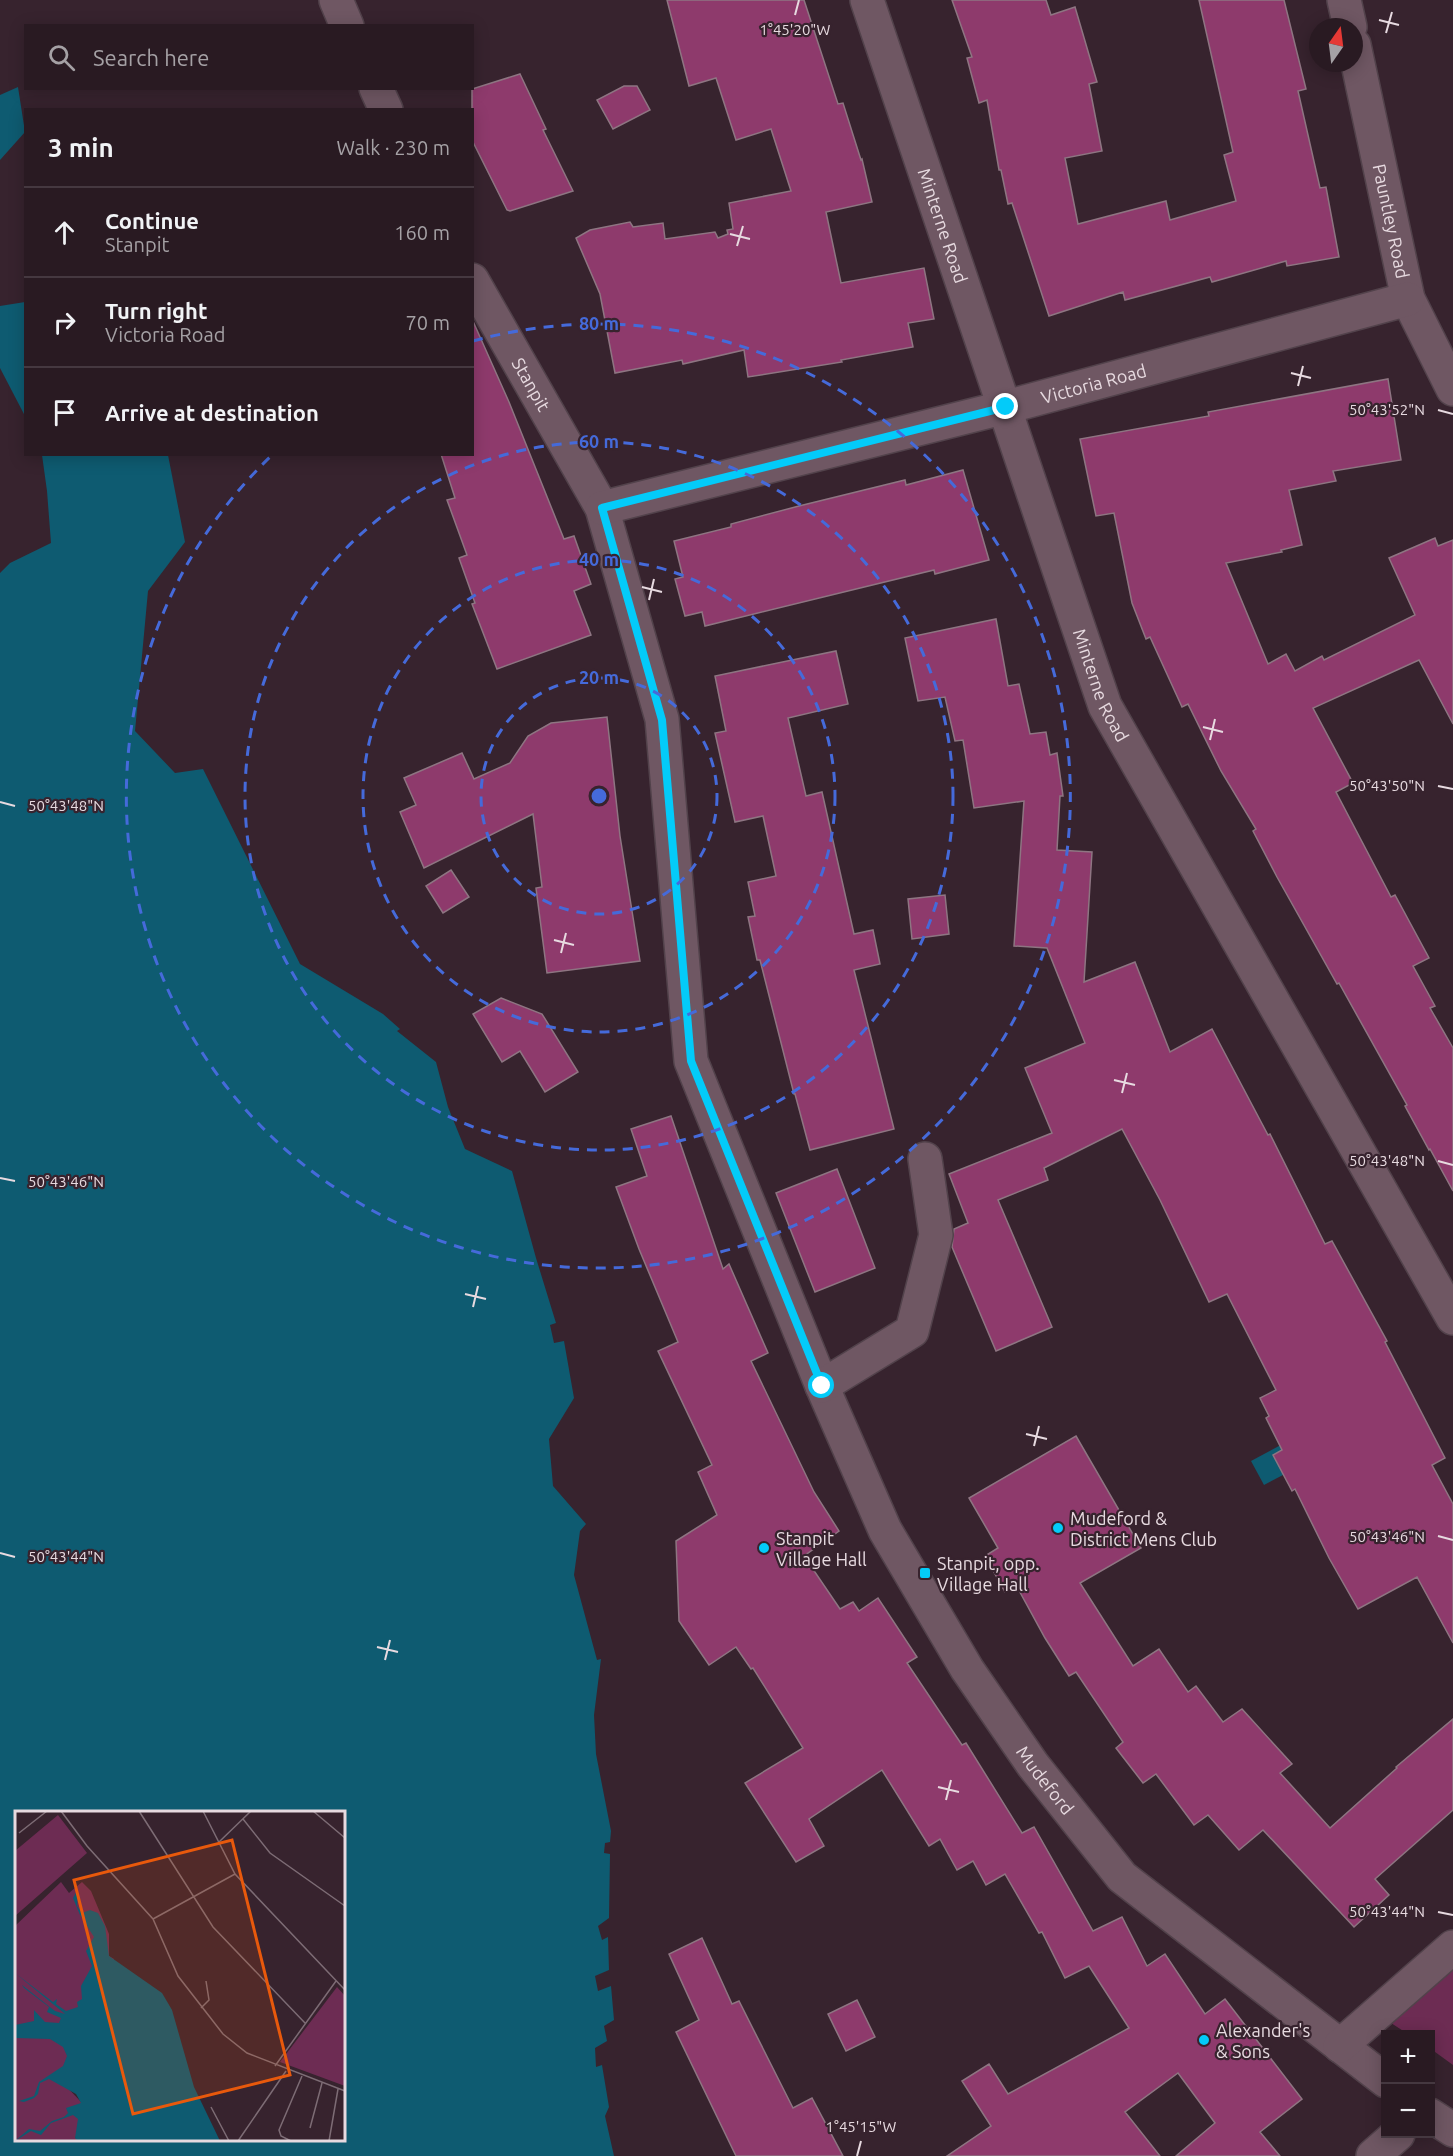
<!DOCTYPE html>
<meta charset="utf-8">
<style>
body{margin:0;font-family:Ubuntu,sans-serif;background:#31232a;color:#f1f3f6}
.controls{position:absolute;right:18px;bottom:18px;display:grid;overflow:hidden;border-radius:0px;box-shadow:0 3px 15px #0003}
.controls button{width:54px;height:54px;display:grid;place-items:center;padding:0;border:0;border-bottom:2px solid #453840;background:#291a22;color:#f1f3f6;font:30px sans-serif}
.compass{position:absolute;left:1309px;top:18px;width:54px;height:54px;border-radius:50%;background:#291a22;box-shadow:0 3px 15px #0003;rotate:14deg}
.stop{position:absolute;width:18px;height:18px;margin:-14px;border:4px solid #03cbf9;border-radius:50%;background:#fff}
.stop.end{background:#03cbf9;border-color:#fff;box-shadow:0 2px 6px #0008}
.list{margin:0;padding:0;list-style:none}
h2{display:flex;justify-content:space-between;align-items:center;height:78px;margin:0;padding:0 24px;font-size:26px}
h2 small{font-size:20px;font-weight:400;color:#a5a1a5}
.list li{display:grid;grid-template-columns:39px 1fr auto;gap:18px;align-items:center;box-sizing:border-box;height:90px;padding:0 24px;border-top:2px solid #453840}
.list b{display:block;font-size:22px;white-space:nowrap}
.list p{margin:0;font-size:20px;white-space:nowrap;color:#a5a1a5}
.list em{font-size:20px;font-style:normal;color:#a5a1a5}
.icon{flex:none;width:33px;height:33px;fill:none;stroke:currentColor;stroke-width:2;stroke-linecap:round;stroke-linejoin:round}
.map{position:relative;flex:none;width:1453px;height:2156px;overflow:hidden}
.search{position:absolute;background:#291a22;box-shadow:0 3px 15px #0003;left:24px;top:24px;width:450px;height:66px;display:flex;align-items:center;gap:15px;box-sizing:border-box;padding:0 21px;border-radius:0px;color:#a5a1a5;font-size:22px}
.panel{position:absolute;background:#291a22;box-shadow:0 3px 15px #0003;left:24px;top:108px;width:450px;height:348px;border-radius:0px}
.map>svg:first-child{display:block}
.green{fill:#6d2c53}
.water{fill:#0e5b71;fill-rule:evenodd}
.building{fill:#8e3a6c;stroke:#8e7582;stroke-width:1.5}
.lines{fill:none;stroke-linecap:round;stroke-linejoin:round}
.minor-casing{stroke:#52424b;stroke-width:36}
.minor{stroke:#6f5763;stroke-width:33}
.route{stroke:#03cbf9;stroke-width:8}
.ticks{fill:none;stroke:#e7dae0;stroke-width:2}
.ring{fill:none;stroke:#456ada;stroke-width:3;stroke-dasharray:10 8}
.poi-dot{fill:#03cbf9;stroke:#37232e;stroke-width:2}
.labels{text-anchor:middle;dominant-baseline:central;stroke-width:4.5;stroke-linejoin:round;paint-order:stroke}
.street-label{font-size:18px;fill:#e7dae0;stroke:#37232e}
.poi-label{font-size:18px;fill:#e7dae0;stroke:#37232e;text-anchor:start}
.inset-road{fill:none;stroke:#7d6c75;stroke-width:1.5}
.view{fill:#e8590c;fill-opacity:0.15;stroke:#e8590c;stroke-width:3}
.inset-edge{fill:none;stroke:#e7dae0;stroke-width:3}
.ticks-label{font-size:15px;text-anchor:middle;fill:#e7dae0;stroke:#37232e;stroke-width:4.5;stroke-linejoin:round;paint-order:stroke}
.centre{fill:#456ada;stroke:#37232e;stroke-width:3}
.ring-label{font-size:18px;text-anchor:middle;font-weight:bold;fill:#456ada;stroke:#37232e;stroke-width:4.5;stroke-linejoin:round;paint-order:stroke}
</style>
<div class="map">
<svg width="1453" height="2156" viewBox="0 0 1453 2156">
<rect width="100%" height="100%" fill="#37232e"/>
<polygon class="green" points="1453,1970 1453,2065 1431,2049 1430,2034 1408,2034 1391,2023"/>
<g class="water">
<polygon points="18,87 25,132 0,160 0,95"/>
<polygon points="25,302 26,302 25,416 0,368 0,306"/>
<path d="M 42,455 L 168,455 L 185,542 L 148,591 L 135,731 L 175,773 L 203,769 L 300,964 L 383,1014 L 400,1029 L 397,1031 L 436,1062 L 448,1107 L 465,1149 L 512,1171 L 536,1258 L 556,1323 L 550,1325 L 554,1343 L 564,1341 L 574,1398 L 549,1439 L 553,1486 L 586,1524 L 580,1531 L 574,1575 L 597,1660 L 601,1659 L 594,1715 L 596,1754 L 611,1831 L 610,1842 L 605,1843 L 604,1853 L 610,1854 L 609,1918 L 598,1926 L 602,1940 L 608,1937 L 609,1970 L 595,1976 L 598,1991 L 611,1986 L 614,2020 L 604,2026 L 607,2041 L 595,2048 L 596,2067 L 602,2065 L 609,2107 L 605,2116 L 614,2156 L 0,2156 L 0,573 L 10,563 L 51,543 L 47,491 ZM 16,1812 L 344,1812 L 344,2140 L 16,2140 Z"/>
<polygon points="1294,1438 1306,1463 1264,1485 1251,1461"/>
</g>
<g class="building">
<polygon points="667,0 804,0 838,104 843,103 861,160 862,159 872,202 826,212 841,283 924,268 934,319 908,323 913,347 841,360 842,362 748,377 744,350 683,364 682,360 615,373 600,294 576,238 590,230 630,222 633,227 663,223 665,239 715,232 718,238 728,234 727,230 733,229 729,203 791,191 771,129 736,140 716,78 689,86"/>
<polygon points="952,0 1046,0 1051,15 1075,7 1097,82 1089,84 1102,151 1065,158 1078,224 1166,201 1170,220 1236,201 1224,155 1233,152 1199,0 1284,0 1306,89 1298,91 1320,188 1326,187 1339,257 1287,266 1286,261 1212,282 1210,277 1125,300 1123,292 1049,316 1012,203 1008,204 1001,170 999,170 987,100 979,103 967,58 972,57"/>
<polygon points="520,74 546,129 543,130 573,191 510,211 507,210 472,140 472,89"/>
<polygon points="624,86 637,86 650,110 613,129 597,100"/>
<polygon points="472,319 509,402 564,539 574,536 591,584 574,591 591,635 497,669 472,604 475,603 459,558 467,555 447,500 455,498 441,454 472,454"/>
<polygon points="1388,379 1401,460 1333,471 1336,481 1289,490 1302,545 1281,550 1282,552 1226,563 1268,664 1286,654 1295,671 1322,656 1324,660 1415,615 1389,558 1435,538 1438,546 1453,540 1453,724 1419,660 1313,708 1353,783 1336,792 1391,897 1395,895 1429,958 1413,966 1435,1006 1430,1008 1453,1048 1453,1191 1430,1149 1429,1150 1405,1106 1407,1105 1339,983 1337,984 1277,877 1253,831 1256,829 1221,771 1188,704 1182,707 1150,637 1146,639 1132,603 1114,513 1096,516 1080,439 1209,416 1208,412"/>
<polygon points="963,470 989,560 935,574 934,570 705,626 702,612 685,616 675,579 683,577 674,541 731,527 731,524 799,506 905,480 906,485"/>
<polygon points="996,619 1008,686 1019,684 1030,734 1046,732 1050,755 1057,753 1063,796 1060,796 1057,850 1092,852 1084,982 1135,962 1170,1052 1212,1029 1268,1135 1270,1134 1325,1244 1332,1241 1387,1341 1385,1342 1445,1458 1432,1465 1453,1504 1453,1643 1417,1577 1358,1609 1329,1558 1295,1489 1292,1491 1273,1455 1282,1450 1266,1418 1269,1416 1260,1398 1276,1390 1227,1294 1209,1302 1160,1200 1122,1129 1044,1168 1048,1180 998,1200 1052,1327 996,1351 952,1247 954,1229 968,1223 949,1174 1052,1133 1025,1068 1085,1043 1047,948 1014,946 1024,801 974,808 963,740 955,741 945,697 918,701 905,638"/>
<polygon points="836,651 848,704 788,718 806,796 822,792 854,934 873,930 880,964 854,970 894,1129 810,1150 795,1094 794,1094 760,960 757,960 748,917 755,916 748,882 776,876 763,816 735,822 715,733 726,731 715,676"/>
<polygon points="607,717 620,836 640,961 547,973 536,888 542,887 533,814 424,868 400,812 416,805 404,778 462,753 474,779 510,763 528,736 551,723"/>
<polygon points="451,870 469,897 443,913 426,886"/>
<polygon points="945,895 949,934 912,939 908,899"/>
<polygon points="501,998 542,1014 578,1072 545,1092 520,1051 502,1062 473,1014"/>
<polygon points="671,1116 723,1269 729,1264 768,1353 751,1361 814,1492 839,1531 804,1556 840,1609 853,1602 859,1611 878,1598 917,1657 907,1663 962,1745 966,1743 1022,1833 1034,1827 1093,1931 1122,1917 1147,1966 1165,1954 1205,2014 1225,1999 1302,2099 1260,2132 1280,2156 1176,2156 1215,2123 1178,2073 1125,2112 1160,2156 947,2156 991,2126 962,2081 989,2064 1008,2094 1129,2028 1089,1966 1065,1978 1042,1932 1039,1933 1005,1874 986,1885 973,1861 957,1870 940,1839 929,1846 882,1770 809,1819 824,1846 796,1862 745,1783 803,1748 753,1668 751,1669 736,1647 709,1665 679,1621 676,1541 717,1515 698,1472 712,1465 658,1351 678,1342 639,1249 616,1187 647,1176 631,1129"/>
<polygon points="837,1169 875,1268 815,1292 776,1193"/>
<polygon points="1076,1436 1141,1548 1080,1583 1133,1666 1159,1649 1188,1692 1196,1686 1223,1722 1242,1709 1292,1764 1280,1773 1330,1828 1397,1768 1396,1767 1453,1719 1453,1810 1375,1879 1389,1895 1354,1927 1263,1830 1239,1850 1208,1815 1194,1825 1156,1774 1143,1783 1116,1748 1123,1742 1076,1672 1069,1676 1045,1638 1016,1585 1005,1592 985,1556 998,1548 969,1498"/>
<polygon points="702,1938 732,2004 739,2001 793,2108 812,2098 843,2156 736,2156 676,2032 699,2020 669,1954"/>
<polygon points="857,2000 875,2037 846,2051 828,2014"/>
</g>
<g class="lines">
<g class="minor-casing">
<g id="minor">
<polyline points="336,0 347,26"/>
<path id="s1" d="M 867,0 L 1105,706 L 1453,1318"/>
<polyline points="1344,0 1350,27"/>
<path id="s2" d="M 1354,45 L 1408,299 L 1453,389"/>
<polyline points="376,88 386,110"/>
<path id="s3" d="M 472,280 L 602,508 L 662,719 L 691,1061 L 822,1386 L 885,1530 L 967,1669 L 1033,1765 L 1122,1877 L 1386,2081"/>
<path id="s4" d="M 602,508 L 1006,407 L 1408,299"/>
<polyline points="822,1386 912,1331 936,1235 925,1159"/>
<polyline points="1340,2046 1453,1947"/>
<polyline points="1430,2115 1453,2130"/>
<polyline points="1373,2156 1398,2134"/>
</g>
</g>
<use href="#minor" class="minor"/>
</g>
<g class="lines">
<polyline class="route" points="822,1386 691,1061 662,720 602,508 1006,407"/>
</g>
<path class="ticks" d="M 795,15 L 799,0M 1379,20 L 1399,25M 1386,33 L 1392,12M 730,234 L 750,239M 737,246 L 743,226M 1291,373 L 1311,378M 1298,386 L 1303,366M 1438,410 L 1453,414M 642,587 L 662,592M 649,600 L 654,579M 1203,727 L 1223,732M 1210,740 L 1215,719M 1438,786 L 1453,789M 0,802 L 15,806M 554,940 L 574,945M 561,953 L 566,933M 1114,1080 L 1135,1085M 1122,1093 L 1127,1073M 1438,1161 L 1453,1165M 0,1178 L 15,1181M 465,1294 L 486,1299M 473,1307 L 478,1286M 1026,1434 L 1047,1439M 1034,1446 L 1039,1426M 1438,1536 L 1453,1540M 0,1553 L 15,1557M 377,1647 L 398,1652M 385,1660 L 390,1640M 938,1787 L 959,1792M 946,1800 L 951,1780M 1438,1912 L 1453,1915M 857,2156 L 861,2141"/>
<g class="ring">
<circle cx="599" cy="796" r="118"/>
<circle cx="599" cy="796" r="236"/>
<circle cx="599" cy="796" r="354"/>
<path d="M473 341A472 472 0 1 1 271 456"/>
</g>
<g class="poi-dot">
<circle cx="1058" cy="1528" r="6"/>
<circle cx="764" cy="1548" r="6"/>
<rect x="919" y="1567" width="12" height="12" rx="3"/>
<circle cx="1204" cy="2040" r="6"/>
</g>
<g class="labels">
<g class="street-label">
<text stroke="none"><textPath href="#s2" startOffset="180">Pauntley Road</textPath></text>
<text stroke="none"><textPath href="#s1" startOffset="238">Minterne Road</textPath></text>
<text stroke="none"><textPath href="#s3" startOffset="120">Stanpit</textPath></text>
<text stroke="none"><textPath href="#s4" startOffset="507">Victoria Road</textPath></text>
<text stroke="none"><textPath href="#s1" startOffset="724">Minterne Road</textPath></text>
<text stroke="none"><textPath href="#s3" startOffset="1630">Mudeford</textPath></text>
</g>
<g class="poi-label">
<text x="1070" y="1518">Mudeford &amp;<tspan x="1070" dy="21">District Mens Club</tspan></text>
<text x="776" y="1538">Stanpit<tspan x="776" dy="21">Village Hall</tspan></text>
<text x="937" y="1563">Stanpit, opp.<tspan x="937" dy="21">Village Hall</tspan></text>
<text x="1216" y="2030">Alexander's<tspan x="1216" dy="21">&amp; Sons</tspan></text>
</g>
</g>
<g transform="translate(15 1811)">
<rect width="330" height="330" fill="#37232e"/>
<path d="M 43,4 L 72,42 L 0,105 L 0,40 ZM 46,71 L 54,82 L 67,71 L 76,80 L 94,123 L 94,145 L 99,148 L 48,272 L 68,293 L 137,330 L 0,330 L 0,115 ZM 322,176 L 330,185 L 330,275 L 265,251 Z" fill="#6d2c53"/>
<path d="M 63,78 L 62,95 L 67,102 L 75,99 L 83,102 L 90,115 L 94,145 L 147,182 L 157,199 L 179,276 L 205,330 L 63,330 L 60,327 L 63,308 L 58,304 L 36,312 L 26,324 L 16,320 L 0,330 L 14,318 L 25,320 L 37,310 L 49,306 L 53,302 L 51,297 L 66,292 L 61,283 L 34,268 L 25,272 L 23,283 L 19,287 L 9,291 L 4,290 L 19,285 L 24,271 L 48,255 L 52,245 L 48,236 L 35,228 L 0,227 L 0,214 L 19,210 L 19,199 L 30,211 L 44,212 L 46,207 L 32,201 L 34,196 L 9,177 L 7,174 L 40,200 L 50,203 L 0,162 L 38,191 L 42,188 L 41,193 L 51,200 L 63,196 L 62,191 L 67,188 L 66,175 L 77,155 L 71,140 L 79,126 L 65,104 L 58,87 Z" fill="#0e5b71"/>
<path class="inset-road" d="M 46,0 L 72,35 L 138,108 L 163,165 L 208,223 L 232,242 L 330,280M 124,0 L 198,116 L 290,212M 188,0 L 220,63 L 330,179M 298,0 L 330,27M 228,8 L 255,42 L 330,95M 4,22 L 32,0M 204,31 L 236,0M 138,108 L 220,63M 186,197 L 194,189 L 191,170M 260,255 L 321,170M 196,296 L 214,330M 295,317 L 307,272M 223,330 L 271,260M 276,330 L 266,325 L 264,319 L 287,265M 314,330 L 323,278"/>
<path class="view" d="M 217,29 L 275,264 L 118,303 L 59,69 Z"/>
<rect width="330" height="330" class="inset-edge"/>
</g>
<g class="ticks-label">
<text x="795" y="35">1°45'20"W</text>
<text x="1387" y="415">50°43'52"N</text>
<text x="1387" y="791">50°43'50"N</text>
<text x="66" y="811">50°43'48"N</text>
<text x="1387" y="1166">50°43'48"N</text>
<text x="66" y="1187">50°43'46"N</text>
<text x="1387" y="1542">50°43'46"N</text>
<text x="66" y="1562">50°43'44"N</text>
<text x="1387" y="1917">50°43'44"N</text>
<text x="861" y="2132">1°45'15"W</text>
</g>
<circle cx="599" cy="796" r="9" class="centre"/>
<g class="ring-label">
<text x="599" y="330">80 m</text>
<text x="599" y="448">60 m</text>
<text x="599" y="566">40 m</text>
<text x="599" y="684">20 m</text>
</g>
</svg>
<div class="controls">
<button>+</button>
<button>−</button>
</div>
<svg class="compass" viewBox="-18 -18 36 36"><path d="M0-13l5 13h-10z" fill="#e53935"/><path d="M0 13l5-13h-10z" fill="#a5a1a5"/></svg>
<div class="stop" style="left:822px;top:1386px"></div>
<div class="stop end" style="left:1006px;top:407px"></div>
<div class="search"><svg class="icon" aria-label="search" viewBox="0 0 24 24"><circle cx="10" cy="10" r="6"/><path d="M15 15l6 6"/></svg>Search here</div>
<section class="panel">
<h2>3 min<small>Walk · 230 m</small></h2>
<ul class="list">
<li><svg class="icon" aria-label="ahead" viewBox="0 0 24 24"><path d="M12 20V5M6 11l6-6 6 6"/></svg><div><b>Continue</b><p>Stanpit</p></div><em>160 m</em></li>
<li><svg class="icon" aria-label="right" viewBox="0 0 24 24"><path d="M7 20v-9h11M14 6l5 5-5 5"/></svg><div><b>Turn right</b><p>Victoria Road</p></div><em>70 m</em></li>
<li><svg class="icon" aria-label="arrive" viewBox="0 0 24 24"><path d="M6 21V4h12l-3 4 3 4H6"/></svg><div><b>Arrive at destination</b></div></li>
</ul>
</section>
</div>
